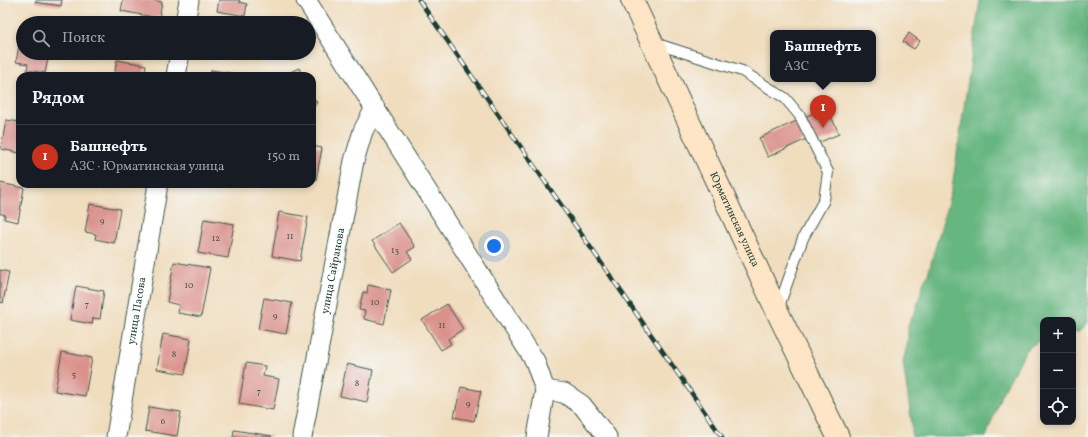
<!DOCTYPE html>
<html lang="ru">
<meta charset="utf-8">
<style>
body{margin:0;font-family:Vollkorn,serif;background:#20242c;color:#f1f3f6}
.controls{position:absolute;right:12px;bottom:12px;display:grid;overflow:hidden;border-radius:8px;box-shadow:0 2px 6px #0003}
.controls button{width:36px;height:36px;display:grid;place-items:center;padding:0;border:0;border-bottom:1px solid #363941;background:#171b24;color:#f1f3f6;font:20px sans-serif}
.you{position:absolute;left:494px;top:246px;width:14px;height:14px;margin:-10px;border:3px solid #fff;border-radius:50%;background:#1a73e8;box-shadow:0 0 0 6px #1a73e833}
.badge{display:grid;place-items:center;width:26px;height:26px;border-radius:50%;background:#c8321e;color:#fff;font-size:13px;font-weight:700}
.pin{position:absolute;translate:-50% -33px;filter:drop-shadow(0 1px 2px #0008)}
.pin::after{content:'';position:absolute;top:21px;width:14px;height:12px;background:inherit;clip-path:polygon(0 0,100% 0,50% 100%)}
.popup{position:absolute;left:770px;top:30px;width:106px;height:52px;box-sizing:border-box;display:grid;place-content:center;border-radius:8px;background:#171b24;filter:drop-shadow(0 1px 3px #0005);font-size:13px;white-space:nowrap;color:#9ea1a6}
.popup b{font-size:15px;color:#f1f3f6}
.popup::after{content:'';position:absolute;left:50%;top:100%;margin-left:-8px;border:8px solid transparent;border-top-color:#171b24}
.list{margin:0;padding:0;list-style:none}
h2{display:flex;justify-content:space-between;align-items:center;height:52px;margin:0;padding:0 16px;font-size:17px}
h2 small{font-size:13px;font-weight:400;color:#9ea1a6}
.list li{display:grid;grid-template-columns:26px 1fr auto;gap:12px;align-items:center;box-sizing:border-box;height:64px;padding:0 16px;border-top:1px solid #363941}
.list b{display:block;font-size:15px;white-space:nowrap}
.list p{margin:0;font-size:13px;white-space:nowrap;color:#9ea1a6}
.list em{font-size:13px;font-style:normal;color:#9ea1a6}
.icon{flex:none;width:22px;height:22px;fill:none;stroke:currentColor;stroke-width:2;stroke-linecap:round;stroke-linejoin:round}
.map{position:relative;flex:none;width:1088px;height:437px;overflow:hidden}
.search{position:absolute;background:#171b24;box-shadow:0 2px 6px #0003;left:16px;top:16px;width:300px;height:44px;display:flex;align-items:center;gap:10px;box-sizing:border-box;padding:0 14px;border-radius:22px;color:#9ea1a6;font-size:15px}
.panel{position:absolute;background:#171b24;box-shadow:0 2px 6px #0003;left:16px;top:72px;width:300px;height:116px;border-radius:12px}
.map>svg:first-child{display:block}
.forest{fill:#66b680;stroke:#427a5a}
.building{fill:#da918b}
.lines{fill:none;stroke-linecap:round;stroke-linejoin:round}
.service-casing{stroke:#3e5549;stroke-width:12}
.minor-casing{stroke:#3e5549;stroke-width:21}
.secondary-casing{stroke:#3e5549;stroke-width:24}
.service{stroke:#fff;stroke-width:10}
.minor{stroke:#fff;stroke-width:19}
.secondary{stroke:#fee5c5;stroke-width:22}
.rail-casing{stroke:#1f3d34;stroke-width:4.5}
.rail{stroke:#f6f6f2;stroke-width:3;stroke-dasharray:9;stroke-linecap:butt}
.labels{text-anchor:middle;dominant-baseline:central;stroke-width:3;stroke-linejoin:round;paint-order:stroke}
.number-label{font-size:9px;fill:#4e524a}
.street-label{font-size:11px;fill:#1f3d34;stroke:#f6f6f2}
</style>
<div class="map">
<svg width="1088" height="437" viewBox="0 0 1088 437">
<rect width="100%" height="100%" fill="#f6f6f2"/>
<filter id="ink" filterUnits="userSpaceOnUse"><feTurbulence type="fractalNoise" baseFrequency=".025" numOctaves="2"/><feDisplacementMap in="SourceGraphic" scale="8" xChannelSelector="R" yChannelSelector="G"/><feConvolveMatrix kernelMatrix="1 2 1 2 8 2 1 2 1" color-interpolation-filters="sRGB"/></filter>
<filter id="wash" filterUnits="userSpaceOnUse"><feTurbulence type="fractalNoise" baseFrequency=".012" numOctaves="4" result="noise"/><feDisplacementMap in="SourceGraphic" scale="16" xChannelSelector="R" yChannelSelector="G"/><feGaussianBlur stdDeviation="0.9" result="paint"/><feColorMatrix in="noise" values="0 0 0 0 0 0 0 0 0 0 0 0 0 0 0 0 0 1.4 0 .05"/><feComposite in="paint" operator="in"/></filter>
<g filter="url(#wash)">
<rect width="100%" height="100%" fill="#f0ddbe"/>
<path class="forest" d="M 980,0 L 1088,0 L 1088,323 L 1079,331 L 1073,332 L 1073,320 L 1043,320 L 1043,339 C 1035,343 1024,349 1022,358 L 1001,395 L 986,437 L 912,437 L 912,425 L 903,362 L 908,341 L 908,326 L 911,318 L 916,310 L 923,284 L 928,274 L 952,188 Z"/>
<g id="blocks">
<g class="building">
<polygon points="36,0 62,0 61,6 35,2"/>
<polygon points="123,0 152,0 162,2 159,18 121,11"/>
<polygon points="219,0 240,0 239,2 247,4 245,16 217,11"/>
<polygon points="909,33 920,41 914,49 903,42"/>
<polygon points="21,34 23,34 23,53 49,53 45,73 27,70 28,64 16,62"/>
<polygon points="117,60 146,65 144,76 114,76"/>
<polygon points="299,68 303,76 282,76"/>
<polygon points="211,70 237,74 237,76 210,76"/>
<polygon points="312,94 317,103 312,106"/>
<polygon points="827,107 839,134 818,143 815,135 768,157 759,138"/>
<polygon points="6,120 20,122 20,153 1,149"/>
<polygon points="312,146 322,148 316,180 312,179"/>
<polygon points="0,183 24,188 18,222 4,219 5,214 0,214"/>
<polygon points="90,204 120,209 114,243 95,239 96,234 85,232"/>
<polygon points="279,212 308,217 300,261 272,256"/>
<polygon points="204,219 234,224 228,258 198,253"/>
<polygon points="399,223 415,247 407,252 412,259 393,272 372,241"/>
<polygon points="174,262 210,268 201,317 178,313 179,305 167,302"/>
<polygon points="0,270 9,272 3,303 0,302"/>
<polygon points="368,285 391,290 384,324 364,319 365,311 359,310 363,292 367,293"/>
<polygon points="76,286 104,291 100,319 93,318 92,324 70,320"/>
<polygon points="264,298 292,303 286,334 258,329"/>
<polygon points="447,304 463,329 448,339 451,344 441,350 422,320"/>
<polygon points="163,334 191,339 185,374 157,369"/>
<polygon points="62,352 92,358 85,396 55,391"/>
<polygon points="246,363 265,366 263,376 279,379 273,410 239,404"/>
<polygon points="347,364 373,370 367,402 340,396"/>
<polygon points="461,387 481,391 474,421 454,417"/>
<polygon points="149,407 181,412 177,436 145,431"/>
<polygon points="234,430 272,436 271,437 233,437"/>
</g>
</g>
</g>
<g filter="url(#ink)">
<use href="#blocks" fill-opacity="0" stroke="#3e5549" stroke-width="1"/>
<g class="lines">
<g class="service-casing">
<polyline id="service" points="654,43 742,71 785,98 800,116 828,172 824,200 803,238 778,309"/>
</g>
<g class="minor-casing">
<g id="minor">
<polyline points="306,0 535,361 545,390 537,437"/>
<polyline points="185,23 189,0"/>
<polyline points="176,76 180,53"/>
<polyline points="545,390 564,393 582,405 607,437"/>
<path id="s1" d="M 116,437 L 158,184"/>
<path id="s2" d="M 302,437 L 354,161 L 363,131 L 375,108"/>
</g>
</g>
<g class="secondary-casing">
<g id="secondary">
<path id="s3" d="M 632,0 L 777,311 L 838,437"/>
</g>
</g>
<use href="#service" class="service"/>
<use href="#minor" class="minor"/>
<use href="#secondary" class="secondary"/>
<g class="rail-casing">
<polyline id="rail" points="419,0 722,437"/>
</g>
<use href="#rail" class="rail"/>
</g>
</g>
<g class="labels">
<g class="number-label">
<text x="102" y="221">9</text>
<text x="290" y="236">11</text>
<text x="216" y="238">12</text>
<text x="395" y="250">13</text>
<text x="189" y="285">10</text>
<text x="375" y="302">10</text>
<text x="87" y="304">7</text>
<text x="275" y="316">9</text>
<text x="442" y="325">11</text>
<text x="174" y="354">8</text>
<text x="74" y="374">5</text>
<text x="357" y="383">8</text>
<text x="259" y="391">7</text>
<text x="468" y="404">9</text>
<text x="163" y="421">6</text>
</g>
<g class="street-label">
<text stroke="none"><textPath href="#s3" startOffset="242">Юрматинская улица</textPath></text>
<text stroke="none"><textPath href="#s2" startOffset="169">улица Сайранова</textPath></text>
<text stroke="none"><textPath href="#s1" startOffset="128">улица Пасова</textPath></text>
</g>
</g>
</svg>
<div class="controls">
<button>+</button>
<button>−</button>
<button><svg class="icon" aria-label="locate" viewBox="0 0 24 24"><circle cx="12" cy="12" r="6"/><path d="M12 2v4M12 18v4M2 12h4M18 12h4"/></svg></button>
</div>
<div class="you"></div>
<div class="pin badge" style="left:823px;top:128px">1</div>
<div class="popup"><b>Башнефть</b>АЗС</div>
<div class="search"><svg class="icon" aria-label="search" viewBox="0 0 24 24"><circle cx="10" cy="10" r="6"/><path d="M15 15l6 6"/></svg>Поиск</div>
<section class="panel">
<h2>Рядом<small></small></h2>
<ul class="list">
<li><span class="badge">1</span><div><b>Башнефть</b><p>АЗС · Юрматинская улица</p></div><em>150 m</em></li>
</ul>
</section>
</div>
